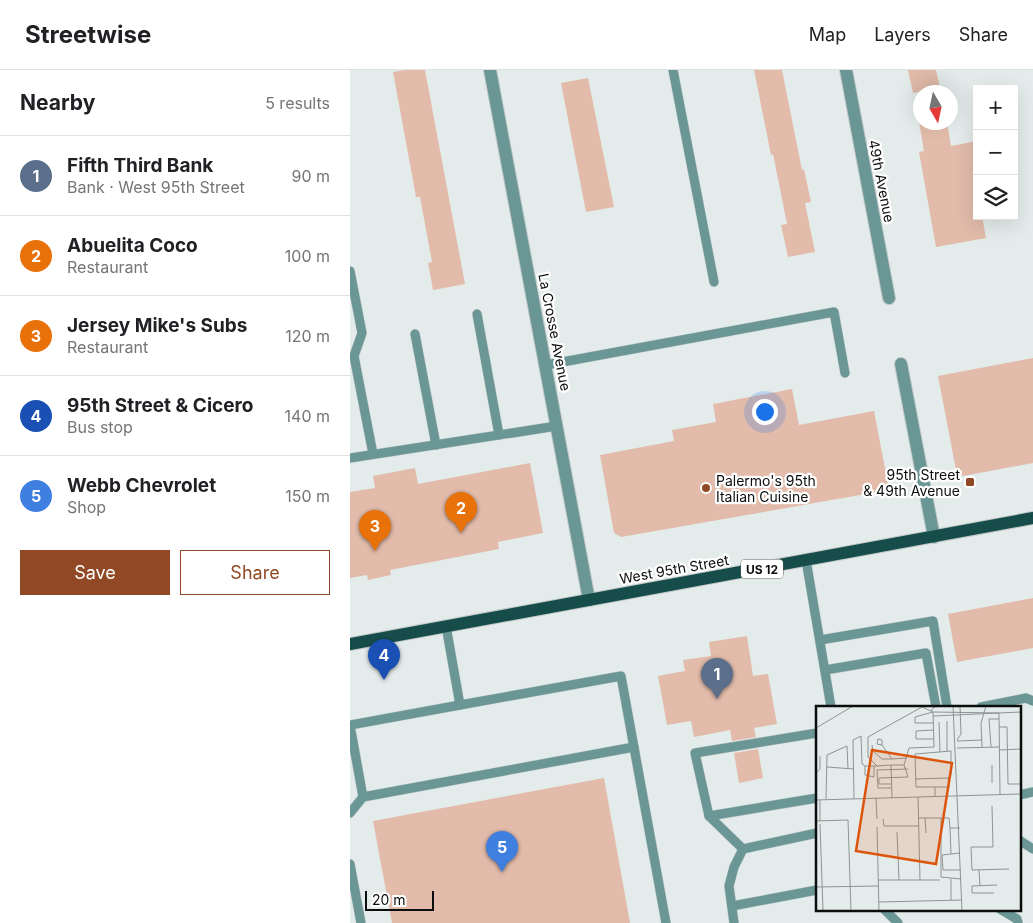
<!DOCTYPE html>
<meta charset="utf-8">
<style>
body{margin:0;font-family:Inter,sans-serif;background:#f2f2f2;color:#202124}
.controls{position:absolute;right:15px;top:15px;display:grid;overflow:hidden;border-radius:0px;box-shadow:0 5px 20px #0002}
.controls button{width:45px;height:45px;display:grid;place-items:center;padding:0;border:0;border-bottom:1px solid #e0e0e0;background:#fff;color:#202124;font:25px sans-serif}
.compass{position:absolute;left:563px;top:15px;width:45px;height:45px;border-radius:50%;background:#fff;box-shadow:0 5px 20px #0002;rotate:171deg}
.scale{position:absolute;left:15px;bottom:12px;width:69px;box-sizing:border-box;padding-left:5px;border:2px solid #0c0e0e;border-top:0;font-size:14px;line-height:18px;white-space:nowrap;color:#0c0e0e;-webkit-text-stroke:4px #fff;paint-order:stroke}
.you{position:absolute;left:414px;top:341px;width:18px;height:18px;margin:-12px;border:4px solid #fff;border-radius:50%;background:#1a73e8;box-shadow:0 0 0 8px #1a73e833}
.badge{display:grid;place-items:center;width:32px;height:32px;border-radius:50%;background:#904924;color:#fff;font-size:16px;font-weight:700}
.pin{position:absolute;translate:-50% -41px;filter:drop-shadow(0 1px 2px #0008)}
.pin::after{content:'';position:absolute;top:26px;width:18px;height:15px;background:inherit;clip-path:polygon(0 0,100% 0,50% 100%)}
.list{margin:0;padding:0;list-style:none}
h2{display:flex;justify-content:space-between;align-items:center;height:65px;margin:0;padding:0 20px;font-size:21px}
h2 small{font-size:16px;font-weight:400;color:#757577}
.list li{display:grid;grid-template-columns:32px 1fr auto;gap:15px;align-items:center;box-sizing:border-box;height:80px;padding:0 20px;border-top:1px solid #e0e0e0}
.list b{display:block;font-size:19px;white-space:nowrap}
.list p{margin:0;font-size:16px;white-space:nowrap;color:#757577}
.list em{font-size:16px;font-style:normal;color:#757577}
.actions{display:flex;gap:10px;padding:15px 20px}
.actions a{flex:1;padding:11px 0;border:1px solid #904924;border-radius:0px;text-align:center;font-size:18px;color:#904924}
.actions .main{background:#904924;color:#fff}
.icon{flex:none;width:28px;height:28px;fill:none;stroke:currentColor;stroke-width:2;stroke-linecap:round;stroke-linejoin:round}
.map{position:relative;flex:none;width:683px;height:853px;overflow:hidden}
header{display:flex;align-items:center;gap:30px;box-sizing:border-box;height:70px;padding:0 25px;background:#fff;border-bottom:1px solid #e0e0e0}
header strong{font-size:24px}
nav{display:flex;gap:28px;margin-inline-start:auto;font-size:18px}
main{display:flex}
aside{flex:1;background:#fff}
.map>svg:first-child{display:block}
.building{fill:#e2bbaa}
.lines{fill:none;stroke-linecap:round;stroke-linejoin:round}
.service-casing{stroke:#c1c8c8;stroke-width:10}
.minor-casing{stroke:#c1c8c8;stroke-width:14}
.primary-casing{stroke:#c1c8c8;stroke-width:14}
.service{stroke:#6a9795;stroke-width:9}
.minor{stroke:#6a9795;stroke-width:12}
.primary{stroke:#164d4b;stroke-width:12}
.poi-dot{fill:#904924;stroke:#fff;stroke-width:2}
.labels{text-anchor:middle;dominant-baseline:central;stroke-width:4.5;stroke-linejoin:round;paint-order:stroke}
.shield{fill:#fff;stroke:#555656;stroke-width:1}
.shield-label{font-size:12px;font-weight:bold;fill:#0c0e0e}
.street-label{font-size:14px;fill:#0c0e0e;stroke:#fff}
.poi-label{font-size:14px;fill:#0c0e0e;stroke:#fff;text-anchor:end}
.inset-road{fill:none;stroke:#8e9393;stroke-width:1}
.view{fill:#dd550c;fill-opacity:0.15;stroke:#dd550c;stroke-width:2.5}
.inset-edge{fill:none;stroke:#0c0e0e;stroke-width:2.5}
</style>
<header>
<strong>Streetwise</strong>
<nav><a>Map</a><a>Layers</a><a>Share</a></nav>
</header>
<main>
<aside>
<h2>Nearby<small>5 results</small></h2>
<ul class="list">
<li><span class="badge" style="background:#5c6f8a">1</span><div><b>Fifth Third Bank</b><p>Bank · West 95th Street</p></div><em>90 m</em></li>
<li><span class="badge" style="background:#e8710a">2</span><div><b>Abuelita Coco</b><p>Restaurant</p></div><em>100 m</em></li>
<li><span class="badge" style="background:#e8710a">3</span><div><b>Jersey Mike's Subs</b><p>Restaurant</p></div><em>120 m</em></li>
<li><span class="badge" style="background:#1a4fb4">4</span><div><b>95th Street &amp; Cicero</b><p>Bus stop</p></div><em>140 m</em></li>
<li><span class="badge" style="background:#3f7fe0">5</span><div><b>Webb Chevrolet</b><p>Shop</p></div><em>150 m</em></li>
</ul>
<div class="actions"><a class="main">Save</a><a>Share</a></div>
</aside>
<div class="map">
<svg width="683" height="853" viewBox="0 0 683 853">
<rect width="100%" height="100%" fill="#e4eceb"/>
<g class="building">
<polygon points="55,0 75,0 115,214 83,220 78,193 82,192 70,127 66,127 43,2"/>
<polygon points="404,0 432,0 452,100 454,99 461,132 455,133 465,182 438,187 431,155 437,154 423,84 421,85"/>
<polygon points="558,0 586,0 590,18 563,23"/>
<polygon points="238,8 264,137 236,142 211,13"/>
<polygon points="569,52 597,52 601,76 627,71 627,146 632,146 636,168 586,177 569,82 574,81"/>
<polygon points="683,288 683,393 613,406 606,400 588,306"/>
<polygon points="442,319 449,355 524,341 538,414 533,421 271,467 264,463 250,385 324,371 322,360 366,352 363,334"/>
<polygon points="180,393 193,463 148,472 149,479 40,500 41,505 18,510 17,505 0,508 0,422 25,418 23,406 65,398 68,414"/>
<polygon points="683,528 683,578 607,592 598,544"/>
<polygon points="397,566 403,606 418,604 427,654 404,658 406,667 382,671 380,660 344,667 341,651 317,655 308,606 335,601 333,590 361,586 359,572"/>
<polygon points="408,679 413,708 389,713 384,683"/>
<polygon points="254,708 280,853 42,853 23,751"/>
</g>
<g class="lines">
<g class="service-casing">
<g id="service">
<polyline points="323,0 364,212"/>
<polyline points="0,201 12,263 4,286 23,384"/>
<polyline points="127,244 149,365"/>
<polyline points="65,264 86,375"/>
<polyline points="196,295 484,242 495,303"/>
<polyline points="0,388 207,356"/>
<polyline points="456,490 481,637"/>
<polyline points="96,556 110,635 271,606 316,853"/>
<polyline points="470,570 583,551 597,637"/>
<polyline points="475,600 576,583 586,637"/>
<polyline points="110,635 0,655 13,727 284,677"/>
<polyline points="631,637 676,628 683,631"/>
<polyline points="669,725 683,722"/>
<polyline points="0,743 13,727"/>
<polyline points="359,746 467,728"/>
<polyline points="669,770 683,779"/>
<polyline points="393,779 359,746 345,683 467,663"/>
<polyline points="0,794 11,853"/>
<polyline points="382,836 467,820"/>
<polyline points="534,839 548,853"/>
<polyline points="650,839 667,849 668,853"/>
<polyline points="384,853 379,816 384,797 393,779 467,763"/>
</g>
</g>
<g class="minor-casing">
<g id="minor">
<polyline points="140,0 239,530"/>
<polyline points="496,0 539,228"/>
<polyline points="551,294 584,467"/>
</g>
</g>
<g class="primary-casing">
<polyline id="primary" points="0,574 683,448"/>
</g>
<use href="#service" class="service"/>
<use href="#minor" class="minor"/>
<use href="#primary" class="primary"/>
</g>
<g class="poi-dot">
<rect x="615" y="407" width="10" height="10" rx="2.5"/>
<circle cx="356" cy="418" r="5"/>
</g>
<g class="labels">
<rect class="shield" x="391" y="489.5" width="42" height="19" rx="4"/>
<g class="shield-label">
<text x="412" y="499">US 12</text>
</g>
<g class="street-label">
<text transform="translate(532 111) rotate(79)">49th Avenue</text>
<text transform="translate(205 262) rotate(79)">La Crosse Avenue</text>
<text transform="translate(324 499) rotate(-10)">West 95th Street</text>
</g>
<g class="poi-label">
<text x="610" y="404">95th Street<tspan x="610" dy="16">&amp; 49th Avenue</tspan></text>
<text x="366" y="410" text-anchor="start">Palermo's 95th<tspan x="366" dy="16">Italian Cuisine</tspan></text>
</g>
</g>
<g transform="translate(466 636)">
<rect width="205" height="205" fill="#e4eceb"/>
<path class="inset-road" d="M 137,0 L 146,205M 115,5 L 118,1 L 129,0M 183,7 L 184,89M 117,10 L 205,6M 131,15 L 131,45M 123,16 L 124,46M 118,17 L 99,17 L 99,11 L 117,6 L 183,7M 183,21 L 191,21 L 192,78 L 205,78M 0,22 L 37,0M 118,24 L 100,25 L 100,33 L 118,33M 141,34 L 145,28 L 144,0M 141,35 L 166,34M 56,39 L 57,45 L 66,53 L 76,53M 66,39 L 66,34 L 62,33 L 61,38 L 66,39 L 76,53 L 91,52M 166,41 L 165,17 L 170,0M 175,41 L 173,13 L 183,13M 141,42 L 183,41M 183,44 L 205,43M 75,59 L 61,60 L 52,51 L 52,31 L 106,1 L 117,6M 176,59 L 176,77M 58,60 L 58,71 L 49,69 L 49,60 L 61,60M 11,61 L 38,63M 0,67 L 4,63 L 4,50M 99,73 L 132,72 L 133,81 L 119,81M 75,78 L 63,78 L 63,72 L 92,71 L 88,59M 75,82 L 62,82 L 61,64 L 92,63M 102,91 L 104,174M 119,91 L 119,81 L 100,81 L 99,48 L 135,45 L 135,69 L 132,72M 60,92 L 61,113M 76,92 L 75,59 L 88,59 L 93,42 L 118,41 L 117,6M 10,93 L 11,49 L 31,40 L 32,63M 38,93 L 37,34 L 45,30 L 46,58 L 49,60M 0,94 L 205,88M 4,94 L 4,115M 176,100 L 177,141 L 155,141 L 156,164 L 193,163M 102,112 L 133,112 L 134,122 L 144,122M 109,112 L 110,127M 125,112 L 125,171 L 145,173M 67,113 L 68,120 L 103,120M 0,115 L 32,114 L 35,205M 4,118 L 7,205M 61,121 L 63,205M 134,122 L 135,148 L 144,147M 81,126 L 83,174M 135,148 L 126,149 L 127,164 L 145,164M 163,164 L 164,180M 135,173 L 135,194M 62,174 L 124,174M 0,181 L 63,180M 178,187 L 156,187 L 156,180 L 181,179M 63,196 L 146,194"/>
<path class="view" d="M 56,44 L 136,57 L 120,158 L 40,145 Z"/>
<rect width="205" height="205" class="inset-edge"/>
</g>
</svg>
<div class="controls">
<button>+</button>
<button>−</button>
<button><svg class="icon" aria-label="layers" viewBox="0 0 24 24"><path d="M12 4l9 5-9 5-9-5zM3 14l9 5 9-5"/></svg></button>
</div>
<svg class="compass" viewBox="-18 -18 36 36"><path d="M0-13l5 13h-10z" fill="#e53935"/><path d="M0 13l5-13h-10z" fill="#757577"/></svg>
<div class="scale">20 m</div>
<div class="you"></div>
<div class="pin badge" style="left:367px;top:629px;background:#5c6f8a">1</div>
<div class="pin badge" style="left:111px;top:463px;background:#e8710a">2</div>
<div class="pin badge" style="left:25px;top:481px;background:#e8710a">3</div>
<div class="pin badge" style="left:34px;top:610px;background:#1a4fb4">4</div>
<div class="pin badge" style="left:152px;top:802px;background:#3f7fe0">5</div>
</div>
</main>
